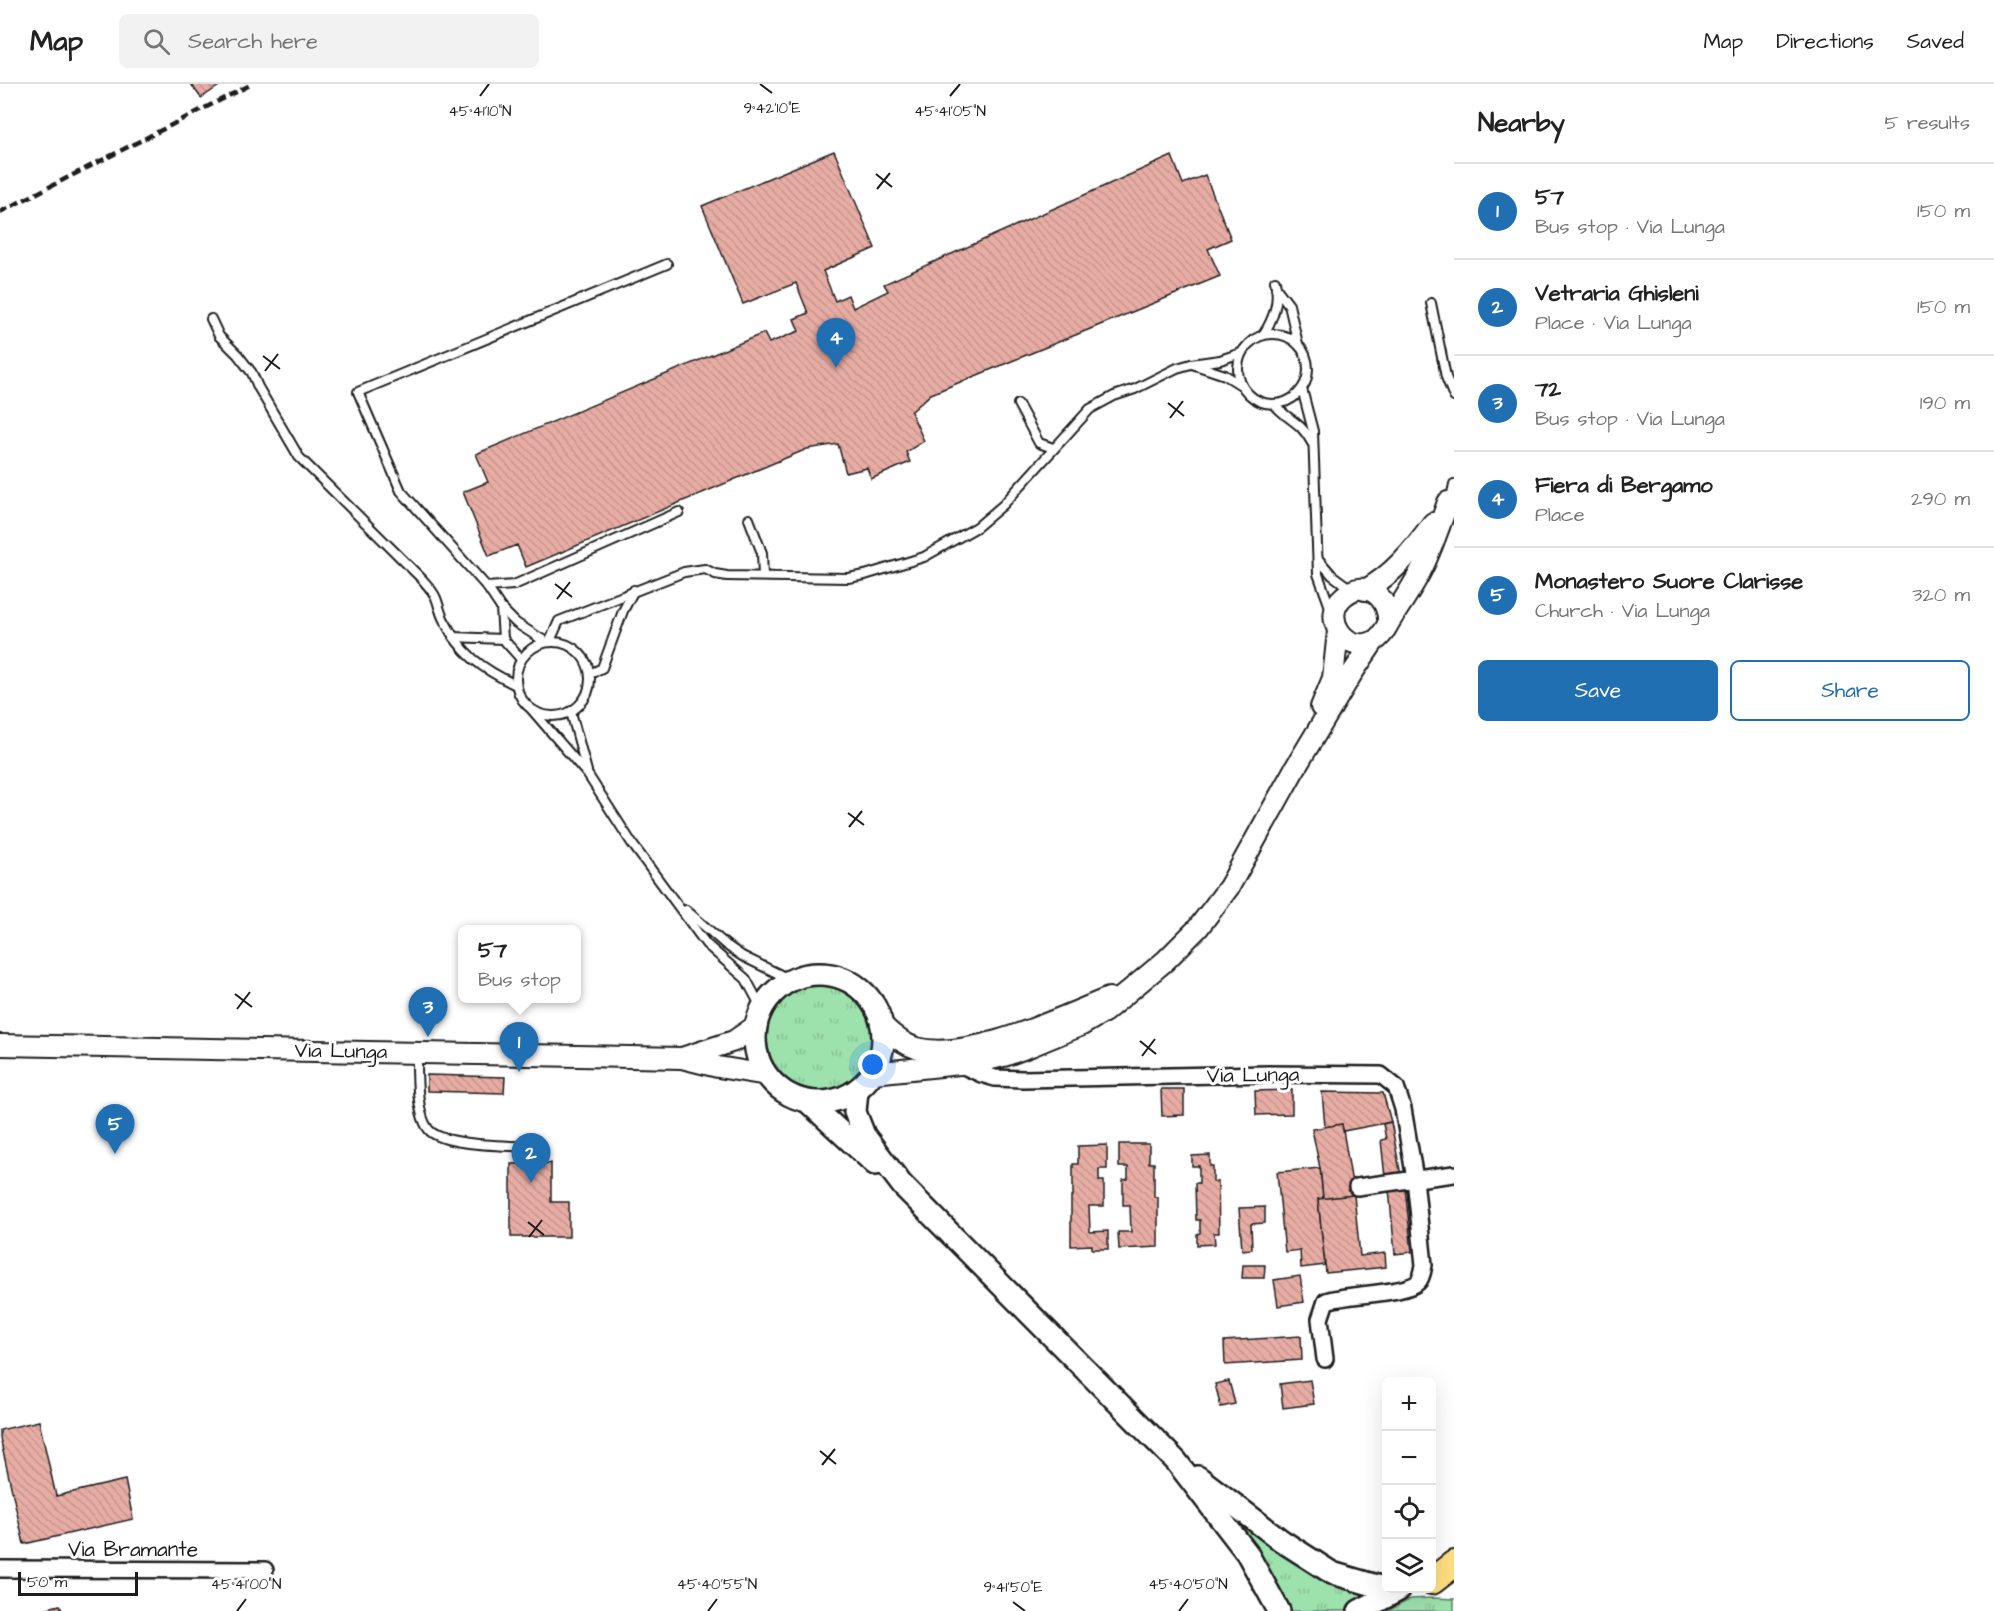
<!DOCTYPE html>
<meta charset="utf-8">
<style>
body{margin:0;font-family:"Architects Daughter",sans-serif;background:#f2f2f2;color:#222}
.controls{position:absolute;right:18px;bottom:18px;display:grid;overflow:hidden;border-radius:9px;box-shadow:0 6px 24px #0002}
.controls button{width:54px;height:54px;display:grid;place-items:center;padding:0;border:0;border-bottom:2px solid #e0e0e0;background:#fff;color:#222;font:30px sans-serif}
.scale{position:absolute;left:18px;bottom:15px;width:120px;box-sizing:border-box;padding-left:6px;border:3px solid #1c1c1c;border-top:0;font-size:16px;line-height:21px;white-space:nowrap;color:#1c1c1c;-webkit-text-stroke:4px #fff;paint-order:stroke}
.you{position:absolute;left:873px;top:981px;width:21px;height:21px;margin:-15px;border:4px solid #fff;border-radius:50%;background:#1a73e8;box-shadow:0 0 0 9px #1a73e833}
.badge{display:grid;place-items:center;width:39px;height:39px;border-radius:50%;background:#1f6fb2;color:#fff;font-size:20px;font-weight:700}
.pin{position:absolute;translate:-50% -50px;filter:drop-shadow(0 2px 3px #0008)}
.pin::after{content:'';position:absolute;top:32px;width:21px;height:18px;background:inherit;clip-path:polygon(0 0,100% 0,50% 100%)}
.popup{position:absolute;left:458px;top:841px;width:123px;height:78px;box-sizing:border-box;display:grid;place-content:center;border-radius:9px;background:#fff;filter:drop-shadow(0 2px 4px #0005);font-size:20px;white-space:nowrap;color:#767676}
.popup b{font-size:22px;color:#222}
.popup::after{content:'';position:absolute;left:50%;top:100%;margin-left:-12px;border:12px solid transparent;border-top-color:#fff}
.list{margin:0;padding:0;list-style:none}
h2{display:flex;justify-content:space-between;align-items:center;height:78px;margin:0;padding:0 24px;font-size:26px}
h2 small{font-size:20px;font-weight:400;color:#767676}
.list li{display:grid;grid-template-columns:39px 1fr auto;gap:18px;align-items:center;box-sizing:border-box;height:96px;padding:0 24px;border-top:2px solid #e0e0e0}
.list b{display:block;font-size:22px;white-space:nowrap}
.list p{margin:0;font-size:20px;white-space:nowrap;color:#767676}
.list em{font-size:20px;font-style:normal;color:#767676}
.actions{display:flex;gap:12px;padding:18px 24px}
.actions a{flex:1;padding:14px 0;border:2px solid #1f6fb2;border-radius:9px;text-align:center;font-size:21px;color:#1f6fb2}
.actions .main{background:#1f6fb2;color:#fff}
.icon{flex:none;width:33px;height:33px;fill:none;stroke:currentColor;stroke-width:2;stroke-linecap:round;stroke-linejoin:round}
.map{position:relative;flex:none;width:1454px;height:1527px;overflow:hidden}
header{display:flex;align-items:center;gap:36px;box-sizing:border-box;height:84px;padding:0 30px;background:#fff;border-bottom:2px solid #e0e0e0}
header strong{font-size:28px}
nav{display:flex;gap:33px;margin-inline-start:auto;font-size:21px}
.search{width:420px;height:54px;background:#f2f2f2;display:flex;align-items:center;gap:15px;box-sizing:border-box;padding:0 21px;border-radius:9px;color:#767676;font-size:22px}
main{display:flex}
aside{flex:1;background:#fff}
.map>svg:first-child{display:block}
.grass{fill:url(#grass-tufts);stroke:#5c7e64;stroke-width:1.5}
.building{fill:url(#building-back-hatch);stroke:#1c1c1c;stroke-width:1.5}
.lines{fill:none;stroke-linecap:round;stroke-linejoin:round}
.service-casing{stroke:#1c1c1c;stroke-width:12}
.minor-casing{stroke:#1c1c1c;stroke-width:20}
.tertiary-casing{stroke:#1c1c1c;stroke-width:24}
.secondary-casing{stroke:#1c1c1c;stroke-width:26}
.trunk-casing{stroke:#1c1c1c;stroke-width:30}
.service{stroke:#fff;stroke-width:8}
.minor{stroke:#fff;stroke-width:15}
.tertiary{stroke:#fff;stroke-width:20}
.secondary{stroke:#fff;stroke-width:21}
.trunk{stroke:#ffdf80;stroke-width:26}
.rail{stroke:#1c1c1c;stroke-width:4.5;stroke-dasharray:9 4.5;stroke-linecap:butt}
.ticks{fill:none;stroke:#1c1c1c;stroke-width:2}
.labels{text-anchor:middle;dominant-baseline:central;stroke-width:6;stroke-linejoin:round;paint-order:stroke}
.street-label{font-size:21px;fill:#1c1c1c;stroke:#fff}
.ticks-label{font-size:15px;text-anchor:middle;fill:#1c1c1c;stroke:#fff;stroke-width:6;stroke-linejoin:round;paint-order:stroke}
</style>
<header>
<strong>Map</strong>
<div class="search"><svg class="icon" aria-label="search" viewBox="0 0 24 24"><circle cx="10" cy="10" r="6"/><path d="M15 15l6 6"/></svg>Search here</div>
<nav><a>Map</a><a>Directions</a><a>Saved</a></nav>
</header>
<main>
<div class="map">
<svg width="1454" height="1527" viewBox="0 0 1454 1527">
<defs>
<pattern id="grass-tufts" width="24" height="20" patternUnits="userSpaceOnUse" patternTransform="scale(1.5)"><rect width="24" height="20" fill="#9de1ad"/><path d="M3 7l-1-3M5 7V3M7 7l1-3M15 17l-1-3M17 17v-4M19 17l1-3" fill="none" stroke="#87c094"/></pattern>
<pattern id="building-back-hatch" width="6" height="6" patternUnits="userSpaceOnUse" patternTransform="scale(1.5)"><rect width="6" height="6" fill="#e7ada4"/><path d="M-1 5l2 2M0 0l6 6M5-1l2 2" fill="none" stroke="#c6948d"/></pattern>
</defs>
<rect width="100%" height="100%" fill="#fff"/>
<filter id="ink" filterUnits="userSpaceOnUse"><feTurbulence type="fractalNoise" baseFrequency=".0167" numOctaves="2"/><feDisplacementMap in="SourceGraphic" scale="12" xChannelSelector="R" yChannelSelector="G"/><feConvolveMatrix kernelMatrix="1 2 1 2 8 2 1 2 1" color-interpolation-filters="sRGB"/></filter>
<g filter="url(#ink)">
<g class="grass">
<circle cx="820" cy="953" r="53"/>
<polygon points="1233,1431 1344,1503 1367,1511 1366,1516 1346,1527 1285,1527 1235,1443"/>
<polygon points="1433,1514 1454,1515 1454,1527 1387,1527 1411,1515"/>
</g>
<g class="building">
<polygon points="191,0 222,0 201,14"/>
<polygon points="834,67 875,164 823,187 835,217 848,211 853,224 888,207 884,200 1172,72 1183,100 1205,91 1231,155 1208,165 1220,192 931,310 911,328 924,357 906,368 910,378 871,395 867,384 846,389 838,360 807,365 526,483 517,461 489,472 463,408 488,398 476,370 764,249 769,259 799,247 794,235 808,229 796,199 743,220 702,122"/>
<polygon points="427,991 505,993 504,1009 427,1007"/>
<polygon points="1161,1005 1184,1005 1184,1031 1162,1032"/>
<polygon points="1292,1006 1292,1030 1256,1031 1255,1007"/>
<polygon points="1322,1008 1383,1009 1391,1038 1343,1047 1342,1040 1325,1043"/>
<polygon points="1391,1038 1401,1092 1385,1093 1381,1056 1386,1055 1383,1040"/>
<polygon points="1342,1040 1354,1111 1323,1115 1320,1084 1312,1045"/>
<polygon points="1119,1060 1149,1060 1149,1079 1154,1079 1154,1113 1158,1113 1158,1163 1119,1165 1118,1148 1131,1148 1130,1121 1123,1121 1123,1096 1128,1095 1128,1083 1119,1083"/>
<polygon points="1107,1061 1107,1085 1099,1085 1099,1097 1104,1097 1104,1122 1089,1122 1090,1148 1108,1147 1108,1165 1092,1165 1092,1161 1071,1162 1071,1112 1073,1112 1073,1080 1078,1080 1078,1062"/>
<polygon points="1210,1071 1210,1082 1213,1082 1213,1098 1218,1098 1219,1149 1214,1149 1215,1160 1197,1161 1197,1150 1200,1149 1200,1136 1196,1136 1195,1099 1199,1099 1199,1082 1192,1082 1192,1072"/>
<polygon points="551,1079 551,1118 569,1118 569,1153 511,1153 511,1080"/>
<polygon points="1320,1084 1323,1115 1318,1115 1325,1181 1301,1184 1300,1166 1285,1168 1277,1088"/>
<polygon points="1405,1104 1412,1168 1395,1170 1389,1105"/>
<polygon points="1354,1111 1360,1172 1385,1169 1386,1183 1326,1189 1318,1115"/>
<polygon points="1265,1123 1265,1139 1251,1140 1252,1165 1242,1166 1239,1124"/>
<polygon points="1243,1181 1265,1181 1264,1194 1242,1194"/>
<polygon points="1300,1192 1304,1218 1278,1222 1274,1196"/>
<polygon points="1301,1252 1302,1276 1225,1281 1224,1257"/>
<polygon points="1310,1296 1314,1320 1283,1324 1280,1300"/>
<polygon points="1229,1297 1235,1320 1221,1323 1215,1300"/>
<polygon points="39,1337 56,1412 125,1396 133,1435 24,1460 0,1354 0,1346"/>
<polygon points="60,1521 62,1527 36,1527"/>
</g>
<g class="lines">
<g class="service-casing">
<g id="service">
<polyline points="1276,204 1289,221 1298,260"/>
<polyline points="1431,219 1446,293 1454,313"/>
<path d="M 211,235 L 219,252 L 238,271 L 252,289 L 258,303 L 299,373 L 422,495 C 427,501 433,507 436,514 C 439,521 440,529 444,536 C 461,570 482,585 516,601"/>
<circle cx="1273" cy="285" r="35"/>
<path d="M 1263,251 C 1274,234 1280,217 1275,197"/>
<polyline points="1192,280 1225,291 1241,301"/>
<polyline points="1302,305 1313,347 1318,490 1331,526"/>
<polyline points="1018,320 1039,359 1053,364"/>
<path d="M 1274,320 C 1288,337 1300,336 1312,359"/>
<polyline points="1451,414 1454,400"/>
<polyline points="749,435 762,469 763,492"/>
<polyline points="1319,476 1332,491 1351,505"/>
<polyline points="487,503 514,501 679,428"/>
<polyline points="501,524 503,555 521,575"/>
<polyline points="453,553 503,555"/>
<polyline points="550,557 559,537 684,488 705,485 715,490 727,492 848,494 865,491 924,473 977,443 1003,421 1090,325 1114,312 1135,305 1177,284 1191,280 1220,276 1241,269"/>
<circle cx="553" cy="595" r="37"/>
<polyline points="546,558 516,539 501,524 487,503 401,407 358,308 667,180"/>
<polyline points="590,590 602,584 623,527 634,506"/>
<polyline points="532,626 588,691 633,761 706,860 746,895 762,925"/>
<polyline points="571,628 587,687"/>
<polyline points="686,826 726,861 742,872 791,896"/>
<path d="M 417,970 C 417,989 416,1033 430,1047 C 446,1062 506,1061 529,1063"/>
</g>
</g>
<g class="minor-casing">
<g id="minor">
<path d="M 959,980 L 981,990 L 995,994 L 1023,995 L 1268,990 L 1381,991 L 1396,1003 L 1403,1025 L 1415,1095 L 1424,1181 C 1423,1186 1422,1194 1418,1198 C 1407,1210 1346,1210 1326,1217 L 1320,1235 L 1325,1275"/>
<polyline points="1357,1103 1454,1090"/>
<polyline points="0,1485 265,1486"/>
</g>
</g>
<g class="tertiary-casing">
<g id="tertiary">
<path d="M 1365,506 C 1393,491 1414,465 1433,439"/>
<path d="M 1388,539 C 1390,514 1366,493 1344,512 C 1320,532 1345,570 1373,558 C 1382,553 1385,545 1390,537 C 1402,518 1416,499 1425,478 C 1434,458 1441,438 1448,418"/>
<polyline points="1321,623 1333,594 1338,547"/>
<path d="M 882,941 C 892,951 903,960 916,964 C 969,978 1059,934 1109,914"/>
<polyline points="0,961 682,974 718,983 767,991"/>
<polyline points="682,974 734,957 757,941"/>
<polyline points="873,989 979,978 1007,971 1031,962 1082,941 1104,928 1165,877 1198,844 1229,803 1294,686 1351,591 1374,557"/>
</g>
</g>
<g class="secondary-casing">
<g id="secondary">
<circle cx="819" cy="954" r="64"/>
<polyline points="857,1006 855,1028 864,1051 902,1101 1176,1377 1247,1469 1279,1527"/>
<polyline points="807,1017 875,1080"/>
<polyline points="1198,1393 1282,1457 1332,1489 1394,1507"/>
<polyline points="1359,1527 1399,1506"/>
</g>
</g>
<g class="trunk-casing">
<polyline id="trunk" points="1432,1497 1454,1480"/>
</g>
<use href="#service" class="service"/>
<use href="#minor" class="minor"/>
<use href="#tertiary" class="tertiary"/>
<use href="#secondary" class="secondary"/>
<use href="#trunk" class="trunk"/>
<polyline class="rail" points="0,128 252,0"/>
</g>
</g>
<path class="ticks" d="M 760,0 L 772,9M 480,12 L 489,0M 950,12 L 960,0M 876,90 L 892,103M 877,105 L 890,89M 263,272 L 280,285M 265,287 L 278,270M 1168,319 L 1184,332M 1170,334 L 1183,317M 555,500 L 572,513M 557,515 L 570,498M 848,729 L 864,741M 849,743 L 862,727M 235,910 L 252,923M 237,925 L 250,908M 1140,957 L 1156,970M 1142,972 L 1155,955M 528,1138 L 544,1151M 529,1153 L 542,1136M 820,1367 L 836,1380M 822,1381 L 835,1365M 1013,1518 L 1025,1527M 237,1527 L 246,1515M 708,1527 L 717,1515M 1179,1527 L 1188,1515"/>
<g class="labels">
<g class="street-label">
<text transform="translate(341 967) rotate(1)">Via Lunga</text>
<text transform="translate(1253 991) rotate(-1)">Via Lunga</text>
<text x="133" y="1465">Via Bramante</text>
</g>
</g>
<g class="ticks-label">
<text x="772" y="29">9°42'10"E</text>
<text x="480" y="32">45°41'10"N</text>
<text x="950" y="32">45°41'05"N</text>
<text x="246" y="1505">45°41'00"N</text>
<text x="717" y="1505">45°40'55"N</text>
<text x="1188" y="1505">45°40'50"N</text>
<text x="1013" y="1508">9°41'50"E</text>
</g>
</svg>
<div class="controls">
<button>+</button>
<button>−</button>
<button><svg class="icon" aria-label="locate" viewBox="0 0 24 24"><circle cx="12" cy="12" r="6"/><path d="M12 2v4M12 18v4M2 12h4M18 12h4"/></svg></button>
<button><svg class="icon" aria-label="layers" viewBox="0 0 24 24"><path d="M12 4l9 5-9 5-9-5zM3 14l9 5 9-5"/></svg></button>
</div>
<div class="scale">50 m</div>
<div class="you"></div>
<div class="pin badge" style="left:519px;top:988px">1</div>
<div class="popup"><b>57</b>Bus stop</div>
<div class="pin badge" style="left:531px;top:1099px">2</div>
<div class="pin badge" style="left:428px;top:953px">3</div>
<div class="pin badge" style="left:836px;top:284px">4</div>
<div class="pin badge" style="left:115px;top:1070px">5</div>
</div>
<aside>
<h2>Nearby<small>5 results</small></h2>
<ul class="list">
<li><span class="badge">1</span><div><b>57</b><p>Bus stop · Via Lunga</p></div><em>150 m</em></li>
<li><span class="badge">2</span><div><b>Vetraria Ghisleni</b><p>Place · Via Lunga</p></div><em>150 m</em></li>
<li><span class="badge">3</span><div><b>72</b><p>Bus stop · Via Lunga</p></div><em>190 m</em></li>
<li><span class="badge">4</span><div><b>Fiera di Bergamo</b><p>Place</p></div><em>290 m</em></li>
<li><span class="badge">5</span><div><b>Monastero Suore Clarisse</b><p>Church · Via Lunga</p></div><em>320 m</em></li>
</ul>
<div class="actions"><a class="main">Save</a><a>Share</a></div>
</aside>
</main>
